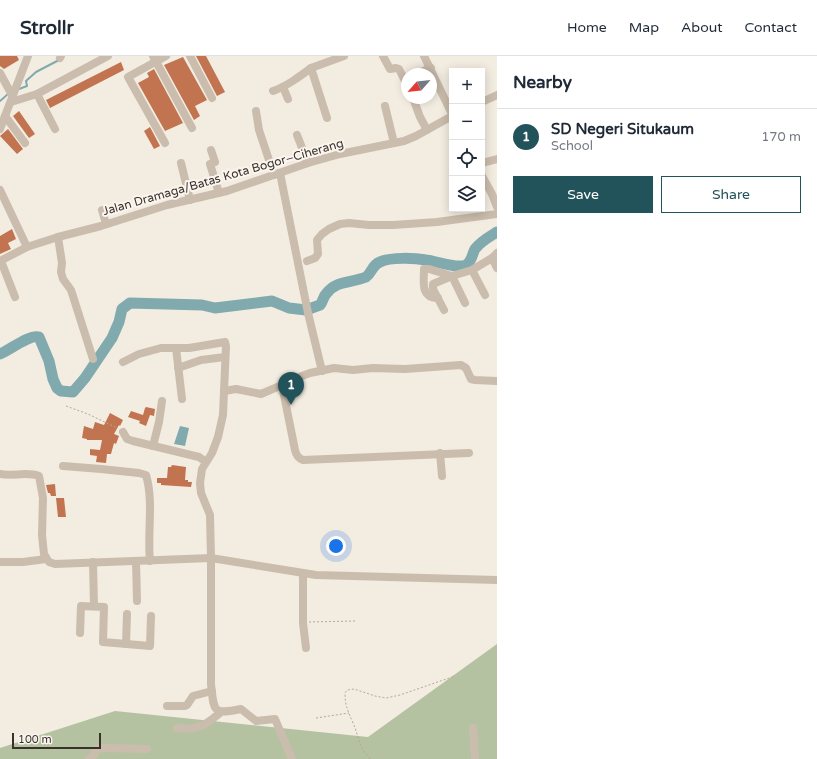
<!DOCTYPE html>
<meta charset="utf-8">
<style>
body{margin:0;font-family:"Varela Round",sans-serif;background:#f6f6f7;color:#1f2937}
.controls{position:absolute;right:12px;top:12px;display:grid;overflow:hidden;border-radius:0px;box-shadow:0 2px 10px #0003}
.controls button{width:36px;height:36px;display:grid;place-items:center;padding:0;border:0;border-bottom:1px solid #e0e1e3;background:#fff;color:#1f2937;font:20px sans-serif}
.compass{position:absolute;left:401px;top:12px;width:36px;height:36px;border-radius:50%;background:#fff;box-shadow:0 2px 10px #0003;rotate:243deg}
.scale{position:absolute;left:12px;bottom:10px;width:89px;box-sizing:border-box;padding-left:4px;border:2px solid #3a312b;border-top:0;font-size:11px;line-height:14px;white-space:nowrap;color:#3a312b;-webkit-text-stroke:3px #faf5ee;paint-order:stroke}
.you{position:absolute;left:336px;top:490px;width:14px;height:14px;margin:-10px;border:3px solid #fff;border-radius:50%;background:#1a73e8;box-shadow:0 0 0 6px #1a73e833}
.badge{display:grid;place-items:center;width:26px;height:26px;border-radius:50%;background:#22525a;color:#fff;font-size:13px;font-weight:700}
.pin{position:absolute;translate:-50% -33px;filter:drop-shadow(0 1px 2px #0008)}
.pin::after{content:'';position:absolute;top:21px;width:14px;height:12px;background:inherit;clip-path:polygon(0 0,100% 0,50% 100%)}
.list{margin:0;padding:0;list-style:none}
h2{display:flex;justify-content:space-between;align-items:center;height:52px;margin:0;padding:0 16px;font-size:17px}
h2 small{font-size:13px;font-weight:400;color:#747a83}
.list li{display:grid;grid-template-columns:26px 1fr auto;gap:12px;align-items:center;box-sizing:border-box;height:56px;padding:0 16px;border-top:1px solid #e0e1e3}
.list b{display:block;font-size:15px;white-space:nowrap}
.list p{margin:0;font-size:13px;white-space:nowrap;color:#747a83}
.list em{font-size:13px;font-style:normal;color:#747a83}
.actions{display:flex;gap:8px;padding:12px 16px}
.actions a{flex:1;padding:9px 0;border:1px solid #22525a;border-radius:0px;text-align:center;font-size:14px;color:#22525a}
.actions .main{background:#22525a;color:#fff}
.icon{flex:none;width:22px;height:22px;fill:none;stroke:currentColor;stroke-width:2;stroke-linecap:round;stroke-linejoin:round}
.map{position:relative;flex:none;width:497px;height:703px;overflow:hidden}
header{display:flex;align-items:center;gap:24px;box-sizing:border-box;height:56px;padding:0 20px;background:#fff;border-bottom:1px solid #e0e1e3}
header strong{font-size:19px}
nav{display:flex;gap:22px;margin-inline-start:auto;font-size:14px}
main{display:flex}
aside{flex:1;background:#fff}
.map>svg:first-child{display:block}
.green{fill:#b4c2a1}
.water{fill:#81aaaf}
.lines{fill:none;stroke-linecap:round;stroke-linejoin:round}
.stream{stroke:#81aaaf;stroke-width:2}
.river{stroke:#81aaaf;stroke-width:11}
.building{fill:#c27450}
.path{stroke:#b7a797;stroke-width:1;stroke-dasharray:2 2;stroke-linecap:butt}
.minor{stroke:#cbbdad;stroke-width:8}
.labels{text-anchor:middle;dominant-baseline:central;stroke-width:4;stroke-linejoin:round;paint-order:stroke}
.street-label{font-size:12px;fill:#3a312b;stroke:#faf5ee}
</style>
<header>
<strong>Strollr</strong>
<nav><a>Home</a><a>Map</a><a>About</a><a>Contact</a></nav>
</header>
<main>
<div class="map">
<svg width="497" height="703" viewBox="0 0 497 703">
<rect width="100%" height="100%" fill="#f3ece1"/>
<polygon class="green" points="497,588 497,703 0,703 0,692 115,655 368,681"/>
<polygon class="water" points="180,370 189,372 185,390 174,388"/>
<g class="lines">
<g class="stream">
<polyline points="19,33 27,30 26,25 36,16 59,4"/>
<polyline points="0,45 8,38"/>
</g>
<path class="river" d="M 0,298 C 10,294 30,278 39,281 L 49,305 L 53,323 L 57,332 L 61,335 L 73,336 L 85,322 L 112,282 L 119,266 L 122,253 L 130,247 L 202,249 L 215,252 L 272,245 L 289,252 L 306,254 L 320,249 C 323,246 323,241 326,238 C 336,224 352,227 366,221 C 372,217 372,209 380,206 C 390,201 415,202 426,204 C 436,205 457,213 466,209 C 472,206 472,198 475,193 C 481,185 489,181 497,176"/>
</g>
<g class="building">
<polygon points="0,0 17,0 19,4 4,13 0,10"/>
<polygon points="196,0 206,0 225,36 217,40"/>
<polygon points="183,1 207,44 195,50 200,60 194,64 164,9"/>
<polygon points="121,6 124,14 50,52 46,44"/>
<polygon points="154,13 183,67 165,75 138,27 149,21 147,17"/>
<polygon points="19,55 35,78 29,82 13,60"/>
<polygon points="150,71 160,90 154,93 144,75"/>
<polygon points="8,73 23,93 17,98 0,80"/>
<polygon points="12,173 16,183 8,187 11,193 0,198 0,180"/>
<polygon points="146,351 155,353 154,360 150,359 146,370 139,367 140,365 128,361 131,355 143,359 145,352"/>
<polygon points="110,357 123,364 120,370 119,369 114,378 119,380 116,388 114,387 111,398 107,398 106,407 96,406 97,400 90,399 90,393 100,394 102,384 87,384 87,383 82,382 84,370 93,373 95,366 104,369"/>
<polygon points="172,409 186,411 185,424 188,424 188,426 192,426 191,431 161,429 161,427 157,427 157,422 167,422 168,411 171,411"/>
<polygon points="55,428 56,440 51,440 50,437 48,437 46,429"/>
<polygon points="56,442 64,442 66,461 58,461"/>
</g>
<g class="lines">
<g class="path">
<polyline points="66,350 88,358 117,372"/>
<polyline points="309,566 355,565"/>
<polyline points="316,662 349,657"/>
<path d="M 370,703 C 357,688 360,683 353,667 C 348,655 345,650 345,637 L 347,634 L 354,633 L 375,640 L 386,642 L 400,639 L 455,620"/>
</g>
<g class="minor">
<polyline points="153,0 192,72"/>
<polyline points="190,0 212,42"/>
<polyline points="383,0 390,13 396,12 399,13 407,29"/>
<polyline points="424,0 452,58"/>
<polyline points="60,2 61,0"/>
<polyline points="0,17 13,41"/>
<polyline points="416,18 431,12"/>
<polyline points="283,31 288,43"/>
<path d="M 273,35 C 287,30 299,21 311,12"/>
<polyline points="37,38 55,73"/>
<polyline points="413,42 420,61 427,74"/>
<polyline points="11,46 37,38 108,0"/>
<polyline points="482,46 497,39"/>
<polyline points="385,50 394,87"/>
<polyline points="256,55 259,74 274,119"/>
<polyline points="5,60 25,87"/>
<polyline points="327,62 311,12 344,0"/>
<polyline points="0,73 28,0"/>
<polyline points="297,79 308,107"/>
<polyline points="165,87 128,21 166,0"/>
<polyline points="211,94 215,106 210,108 219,137"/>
<polyline points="181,107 190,144"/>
<polyline points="482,107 497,103"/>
<polyline points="280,117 308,257 322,315"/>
<polyline points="482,120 492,138 497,151"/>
<polyline points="0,134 27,191"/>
<polyline points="102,154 106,168"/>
<polyline points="58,181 62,207 61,216 63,223 71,234 93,303"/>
<polyline points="497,197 492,202 497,212"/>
<polyline points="0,205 27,191 58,181 101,170 167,149 227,135 308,107 340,98 404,85 416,80 452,60"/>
<polyline points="1,205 15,241"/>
<polyline points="307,205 315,202 318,198 317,184 322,178 329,173 340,168 349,167 369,169 393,169 437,166 497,158"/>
<polyline points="472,214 485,239"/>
<path d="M 438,242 C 420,242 424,225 424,213 L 429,213 L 452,220 L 465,247"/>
<polyline points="444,254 433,233 433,228 452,220 472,214 492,202"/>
<polyline points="176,292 182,343"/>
<polyline points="123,306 139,298 161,292 189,292 225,286 226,290 224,335"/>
<polyline points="178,312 201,304 225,301"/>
<path d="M 282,329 L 295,394 C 296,399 298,402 303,404 L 469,397"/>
<polyline points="123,376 127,383 133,385 199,401 206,406"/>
<polyline points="153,390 159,366 162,345"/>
<polyline points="440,397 442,420"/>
<path d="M 63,410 L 101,413 L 139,417 L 146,419 C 154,446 147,477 150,505"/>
<path d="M 0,418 C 12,421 27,415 39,420 L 43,442 L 42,479 L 44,498 L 49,506 L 55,508 L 211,502 L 316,519 L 497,524"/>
<polyline points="136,505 137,545"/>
<polyline points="0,506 23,506 46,503"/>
<polyline points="93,506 94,550"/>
<polyline points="303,517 303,567 306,592"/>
<polyline points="80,577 81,550 104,551 103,586 150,590 151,560"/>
<polyline points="126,588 127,558"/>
<polyline points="167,650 185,650 187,649 193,640 212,635"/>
<path d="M 177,672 C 200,674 204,670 221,656"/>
<polyline points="473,672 475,703"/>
<polyline points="89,703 94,699 97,693 100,692 147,693"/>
<path d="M 292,703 L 275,663 L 256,665 L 241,653 C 212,659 214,655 211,628 L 211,502 L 210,459 L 201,437 L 200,427 L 202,413 L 212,397 L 218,381 L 223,359 L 224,335 L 236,333 L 261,338 L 282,329 L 283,327 L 310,317 L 334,312 L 353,314 L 373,312 L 405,313 L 461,309 L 466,312 L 471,323 L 475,324 L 497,325"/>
</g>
</g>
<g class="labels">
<g class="street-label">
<text transform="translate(223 121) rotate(-16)">Jalan Dramaga/Batas Kota Bogor–Ciherang</text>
</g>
</g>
</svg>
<div class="controls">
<button>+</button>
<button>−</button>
<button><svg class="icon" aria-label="locate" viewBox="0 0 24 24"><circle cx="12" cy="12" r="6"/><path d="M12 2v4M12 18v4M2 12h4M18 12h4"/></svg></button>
<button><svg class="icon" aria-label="layers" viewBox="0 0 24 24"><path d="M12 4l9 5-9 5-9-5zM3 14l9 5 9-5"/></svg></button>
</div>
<svg class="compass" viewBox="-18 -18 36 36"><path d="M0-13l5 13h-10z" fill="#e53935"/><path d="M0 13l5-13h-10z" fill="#747a83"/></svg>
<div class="scale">100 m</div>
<div class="you"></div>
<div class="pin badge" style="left:291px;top:349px">1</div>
</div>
<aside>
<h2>Nearby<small></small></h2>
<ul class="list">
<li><span class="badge">1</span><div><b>SD Negeri Situkaum</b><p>School</p></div><em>170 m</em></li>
</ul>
<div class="actions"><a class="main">Save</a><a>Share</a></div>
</aside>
</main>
